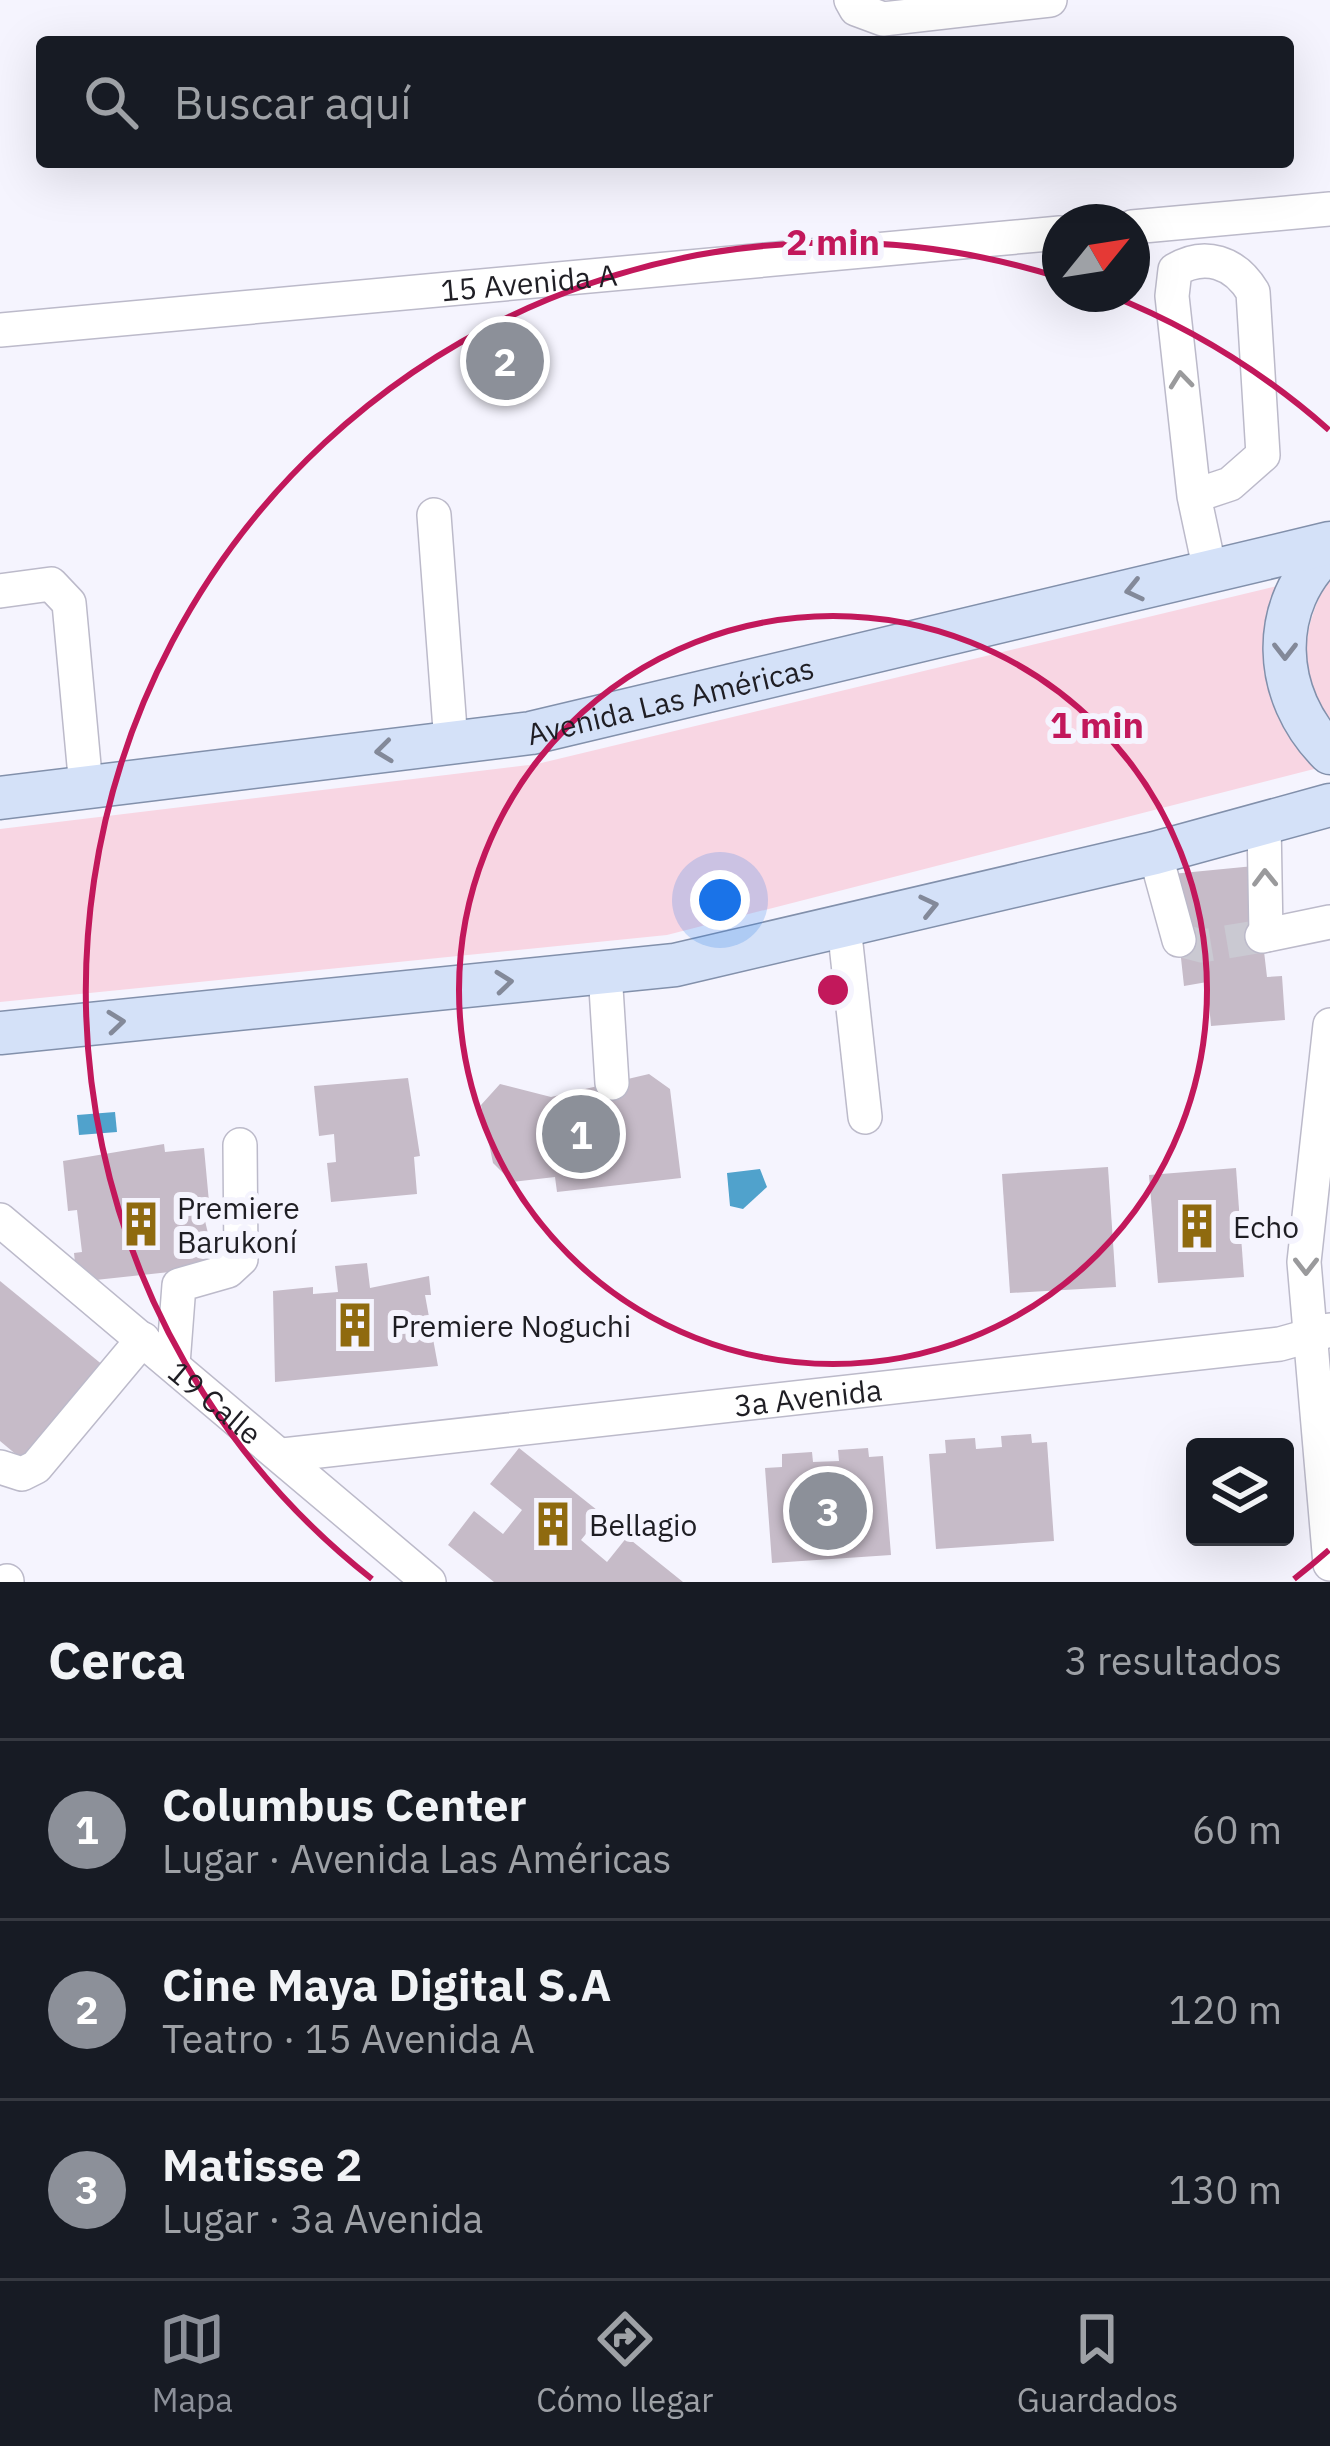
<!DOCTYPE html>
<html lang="es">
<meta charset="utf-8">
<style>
body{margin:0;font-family:"IBM Plex Sans",sans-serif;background:#242831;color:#f1f3f6}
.controls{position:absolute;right:36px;bottom:36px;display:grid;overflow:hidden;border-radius:12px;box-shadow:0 12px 48px #0002}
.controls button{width:108px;height:108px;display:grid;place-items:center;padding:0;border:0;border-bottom:3px solid #363941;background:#171b24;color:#f1f3f6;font:60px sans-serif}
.compass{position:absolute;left:1042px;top:204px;width:108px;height:108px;border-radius:50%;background:#171b24;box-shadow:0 12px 48px #0002;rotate:60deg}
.you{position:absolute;left:720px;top:900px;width:42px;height:42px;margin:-30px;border:9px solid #fff;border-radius:50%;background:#1a73e8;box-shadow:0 0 0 18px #1a73e833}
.badge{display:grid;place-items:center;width:78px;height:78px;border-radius:50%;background:#8c9099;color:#fff;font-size:39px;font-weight:700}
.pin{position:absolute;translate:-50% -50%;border:6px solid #fff;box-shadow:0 3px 12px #0006}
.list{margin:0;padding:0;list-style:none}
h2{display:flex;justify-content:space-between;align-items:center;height:156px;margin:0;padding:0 48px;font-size:51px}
h2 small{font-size:39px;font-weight:400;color:#9ea1a6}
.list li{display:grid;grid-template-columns:78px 1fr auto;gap:36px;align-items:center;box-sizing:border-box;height:180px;padding:0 48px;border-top:3px solid #363941}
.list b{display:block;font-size:45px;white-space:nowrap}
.list p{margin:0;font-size:39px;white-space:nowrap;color:#9ea1a6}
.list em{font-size:39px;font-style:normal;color:#9ea1a6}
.icon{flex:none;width:66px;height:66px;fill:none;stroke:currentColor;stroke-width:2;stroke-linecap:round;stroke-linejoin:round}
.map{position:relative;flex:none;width:1330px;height:1582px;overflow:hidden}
.search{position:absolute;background:#171b24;box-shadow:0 12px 48px #0002;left:36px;right:36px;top:36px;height:132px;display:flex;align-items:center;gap:30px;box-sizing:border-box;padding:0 42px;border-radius:12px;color:#9ea1a6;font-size:45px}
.sheet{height:696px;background:#171b24}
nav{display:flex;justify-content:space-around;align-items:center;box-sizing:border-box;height:168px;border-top:3px solid #363941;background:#171b24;font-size:33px;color:#9ea1a6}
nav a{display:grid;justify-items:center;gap:6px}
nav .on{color:#8c9099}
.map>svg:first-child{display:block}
.green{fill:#f8d6e3}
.water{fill:#50a2cc}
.building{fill:#c6bbc8}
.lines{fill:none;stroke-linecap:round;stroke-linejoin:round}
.minor-tunnel{stroke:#cac9d2;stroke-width:33;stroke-dasharray:33 16;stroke-linecap:butt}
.minor-casing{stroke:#bcbaca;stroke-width:36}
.major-casing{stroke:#8290ab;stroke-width:45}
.minor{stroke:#fff;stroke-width:33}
.major{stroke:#d4e1f8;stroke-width:42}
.oneway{stroke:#9a9a9c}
.oneway2{stroke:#838999}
.ring{fill:none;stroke:#c2185b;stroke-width:6}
.labels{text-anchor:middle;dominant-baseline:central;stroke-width:12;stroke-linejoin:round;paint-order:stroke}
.street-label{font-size:30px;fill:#1f1e24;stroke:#f5f4fe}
.poi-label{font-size:30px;fill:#1f1e24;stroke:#f5f4fe;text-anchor:start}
.centre{fill:#c2185b;stroke:#f5f4fe;stroke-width:6}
.ring-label{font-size:36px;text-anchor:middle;font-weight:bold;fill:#c2185b;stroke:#f5f4fe;stroke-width:12;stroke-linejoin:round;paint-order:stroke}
</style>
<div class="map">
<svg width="1330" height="1582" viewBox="0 0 1330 1582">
<rect width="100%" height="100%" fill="#f5f4fe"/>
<g class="green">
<path d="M 1330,576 L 1330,724 C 1294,675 1302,626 1330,576 Z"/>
<path d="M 1277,586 C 1251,650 1265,722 1318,768 L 667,935 L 0,1002 L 0,829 L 537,764 Z"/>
</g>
<g class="water">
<polygon points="115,1112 117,1132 79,1135 77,1115"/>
<polygon points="760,1169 767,1187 743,1209 730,1206 727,1173"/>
</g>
<g class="building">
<polygon points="1254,866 1267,977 1282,976 1285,1020 1211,1026 1207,982 1184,986 1172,874"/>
<polygon points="649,1074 670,1089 681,1178 557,1192 555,1177 512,1182 493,1163 481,1105 500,1084 551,1097"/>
<polygon points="408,1078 420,1156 414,1157 417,1194 331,1202 327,1163 336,1162 334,1134 319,1136 314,1086"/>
<polygon points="164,1144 165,1152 204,1148 209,1202 201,1204 216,1267 77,1282 74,1253 82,1252 77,1210 68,1211 63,1161"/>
<polygon points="1108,1167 1116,1287 1010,1293 1002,1174"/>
<polygon points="1236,1168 1244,1277 1158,1283 1149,1175"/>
<polygon points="367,1263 370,1288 429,1276 431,1295 425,1295 438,1366 275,1382 273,1291 313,1287 313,1294 338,1292 335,1266"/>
<polygon points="0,1281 104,1366 24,1461 0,1441"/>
<polygon points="1031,1434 1032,1443 1047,1442 1054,1541 936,1549 929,1454 946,1453 945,1440 975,1438 976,1449 1002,1447 1001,1436"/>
<polygon points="519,1448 602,1514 581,1540 607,1562 627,1537 683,1582 494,1582 448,1545 474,1511 503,1534 522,1510 490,1484"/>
<polygon points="868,1448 869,1457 883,1456 891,1555 772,1563 765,1468 782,1467 782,1454 812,1452 813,1462 839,1461 838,1450"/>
</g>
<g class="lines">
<polyline class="minor-tunnel" points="1179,940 1202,946 1262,936"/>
<g class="minor-casing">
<g id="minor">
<polyline points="851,0 856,9 883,19 1050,0"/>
<polyline points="1132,227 1330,209"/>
<path id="s1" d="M 0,330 L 1060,233"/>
<path d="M 1194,496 L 1230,484 L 1263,455 L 1253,292 C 1235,262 1205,252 1175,270 L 1172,296 L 1194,496 L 1210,571"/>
<polyline points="434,515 451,743"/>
<polyline points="0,591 51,584 69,603 86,787"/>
<polyline points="1264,822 1266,935"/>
<polyline points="1155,853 1179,940"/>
<polyline points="844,926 865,1117"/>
<polyline points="1262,936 1330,922"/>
<polyline points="605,972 612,1083"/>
<polyline points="1330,1025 1304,1262 1330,1564"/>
<path id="s2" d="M 0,1220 L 429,1582"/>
<polyline points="173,1364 179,1285 228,1271 241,1259 240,1145"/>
<path id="s3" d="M 283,1455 L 1280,1344 L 1330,1330"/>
<polyline points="0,1467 22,1474 36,1467 143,1339"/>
<polyline points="6,1582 7,1581"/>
</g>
</g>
<g class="major-casing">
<g id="major">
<path d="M 1330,549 C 1267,604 1272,696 1330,753"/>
<path id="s4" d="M 0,798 L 531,733 L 1330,543"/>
<polyline points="0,1033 675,965 1155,853 1330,805"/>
</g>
</g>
<use href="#minor" class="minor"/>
<use href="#major" class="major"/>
</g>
<defs><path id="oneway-chevron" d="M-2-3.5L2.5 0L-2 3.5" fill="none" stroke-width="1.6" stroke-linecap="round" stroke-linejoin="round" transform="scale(3)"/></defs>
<g class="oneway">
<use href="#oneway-chevron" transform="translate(1181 380) rotate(-96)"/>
<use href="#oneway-chevron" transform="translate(1265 878) rotate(-91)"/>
<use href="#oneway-chevron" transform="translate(1306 1266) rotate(90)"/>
</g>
<g class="oneway2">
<use href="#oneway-chevron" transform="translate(1134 590) rotate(167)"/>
<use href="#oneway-chevron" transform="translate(1285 651) rotate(90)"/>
<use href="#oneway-chevron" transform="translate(384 751) rotate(173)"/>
<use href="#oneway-chevron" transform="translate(929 906) rotate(-13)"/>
<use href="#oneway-chevron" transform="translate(504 982) rotate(-6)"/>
<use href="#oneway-chevron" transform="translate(116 1022) rotate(-6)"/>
</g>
<g class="ring">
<circle cx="833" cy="990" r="374"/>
<path d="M1329 1550A748 748 0 0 1 1294 1579M372 1579A748 748 0 0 1 1058 277M1107 294A748 748 0 0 1 1329 430"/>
</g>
<defs>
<g id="building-bare" transform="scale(3.6)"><path d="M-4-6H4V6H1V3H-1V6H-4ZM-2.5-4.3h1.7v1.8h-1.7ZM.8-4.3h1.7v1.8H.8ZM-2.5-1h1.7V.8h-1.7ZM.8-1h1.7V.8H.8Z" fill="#8f6a0f" stroke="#f5f4fe" stroke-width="2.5" paint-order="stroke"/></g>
</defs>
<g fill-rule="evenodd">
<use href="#building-bare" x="141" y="1224"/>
<use href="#building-bare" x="1197" y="1226"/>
<use href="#building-bare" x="355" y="1325"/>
<use href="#building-bare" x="553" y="1524"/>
</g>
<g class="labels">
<g class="street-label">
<text stroke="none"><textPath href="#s1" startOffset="531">15 Avenida A</textPath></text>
<text stroke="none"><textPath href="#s4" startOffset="678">Avenida Las Américas</textPath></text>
<text stroke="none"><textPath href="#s3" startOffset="528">3a Avenida</textPath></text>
<text stroke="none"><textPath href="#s2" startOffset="282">19 Calle</textPath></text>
</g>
<g class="poi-label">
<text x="177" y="1207">Premiere<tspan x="177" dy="34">Barukoní</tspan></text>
<text x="1233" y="1226">Echo</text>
<text x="391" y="1325">Premiere Noguchi</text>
<text x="589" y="1524">Bellagio</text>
</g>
</g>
<circle cx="833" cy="990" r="18" class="centre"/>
<g class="ring-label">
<text x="833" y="255">2 min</text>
<text x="1097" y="738">1 min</text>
</g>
</svg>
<div class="controls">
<button><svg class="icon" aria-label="layers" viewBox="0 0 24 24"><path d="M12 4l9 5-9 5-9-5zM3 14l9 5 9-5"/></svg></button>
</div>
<svg class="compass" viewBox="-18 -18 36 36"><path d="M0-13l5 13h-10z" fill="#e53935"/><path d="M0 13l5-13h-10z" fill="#9ea1a6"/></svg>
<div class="you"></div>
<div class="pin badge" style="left:581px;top:1134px">1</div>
<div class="pin badge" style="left:505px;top:361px">2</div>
<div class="pin badge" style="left:828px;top:1511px">3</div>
<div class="search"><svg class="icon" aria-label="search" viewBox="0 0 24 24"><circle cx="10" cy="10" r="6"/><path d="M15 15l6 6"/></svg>Buscar aquí</div>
</div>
<section class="sheet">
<h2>Cerca<small>3 resultados</small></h2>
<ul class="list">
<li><span class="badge">1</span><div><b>Columbus Center</b><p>Lugar · Avenida Las Américas</p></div><em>60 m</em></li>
<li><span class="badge">2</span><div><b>Cine Maya Digital S.A</b><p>Teatro · 15 Avenida A</p></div><em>120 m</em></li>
<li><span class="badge">3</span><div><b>Matisse 2</b><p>Lugar · 3a Avenida</p></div><em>130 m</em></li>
</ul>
</section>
<nav>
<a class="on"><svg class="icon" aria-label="map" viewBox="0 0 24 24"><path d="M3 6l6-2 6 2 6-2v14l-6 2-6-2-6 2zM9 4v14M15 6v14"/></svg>Mapa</a>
<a><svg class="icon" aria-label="directions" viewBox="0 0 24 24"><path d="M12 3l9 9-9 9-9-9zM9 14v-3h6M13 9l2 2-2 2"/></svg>Cómo llegar</a>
<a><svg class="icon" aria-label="saved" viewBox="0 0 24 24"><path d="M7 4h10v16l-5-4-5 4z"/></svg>Guardados</a>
</nav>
